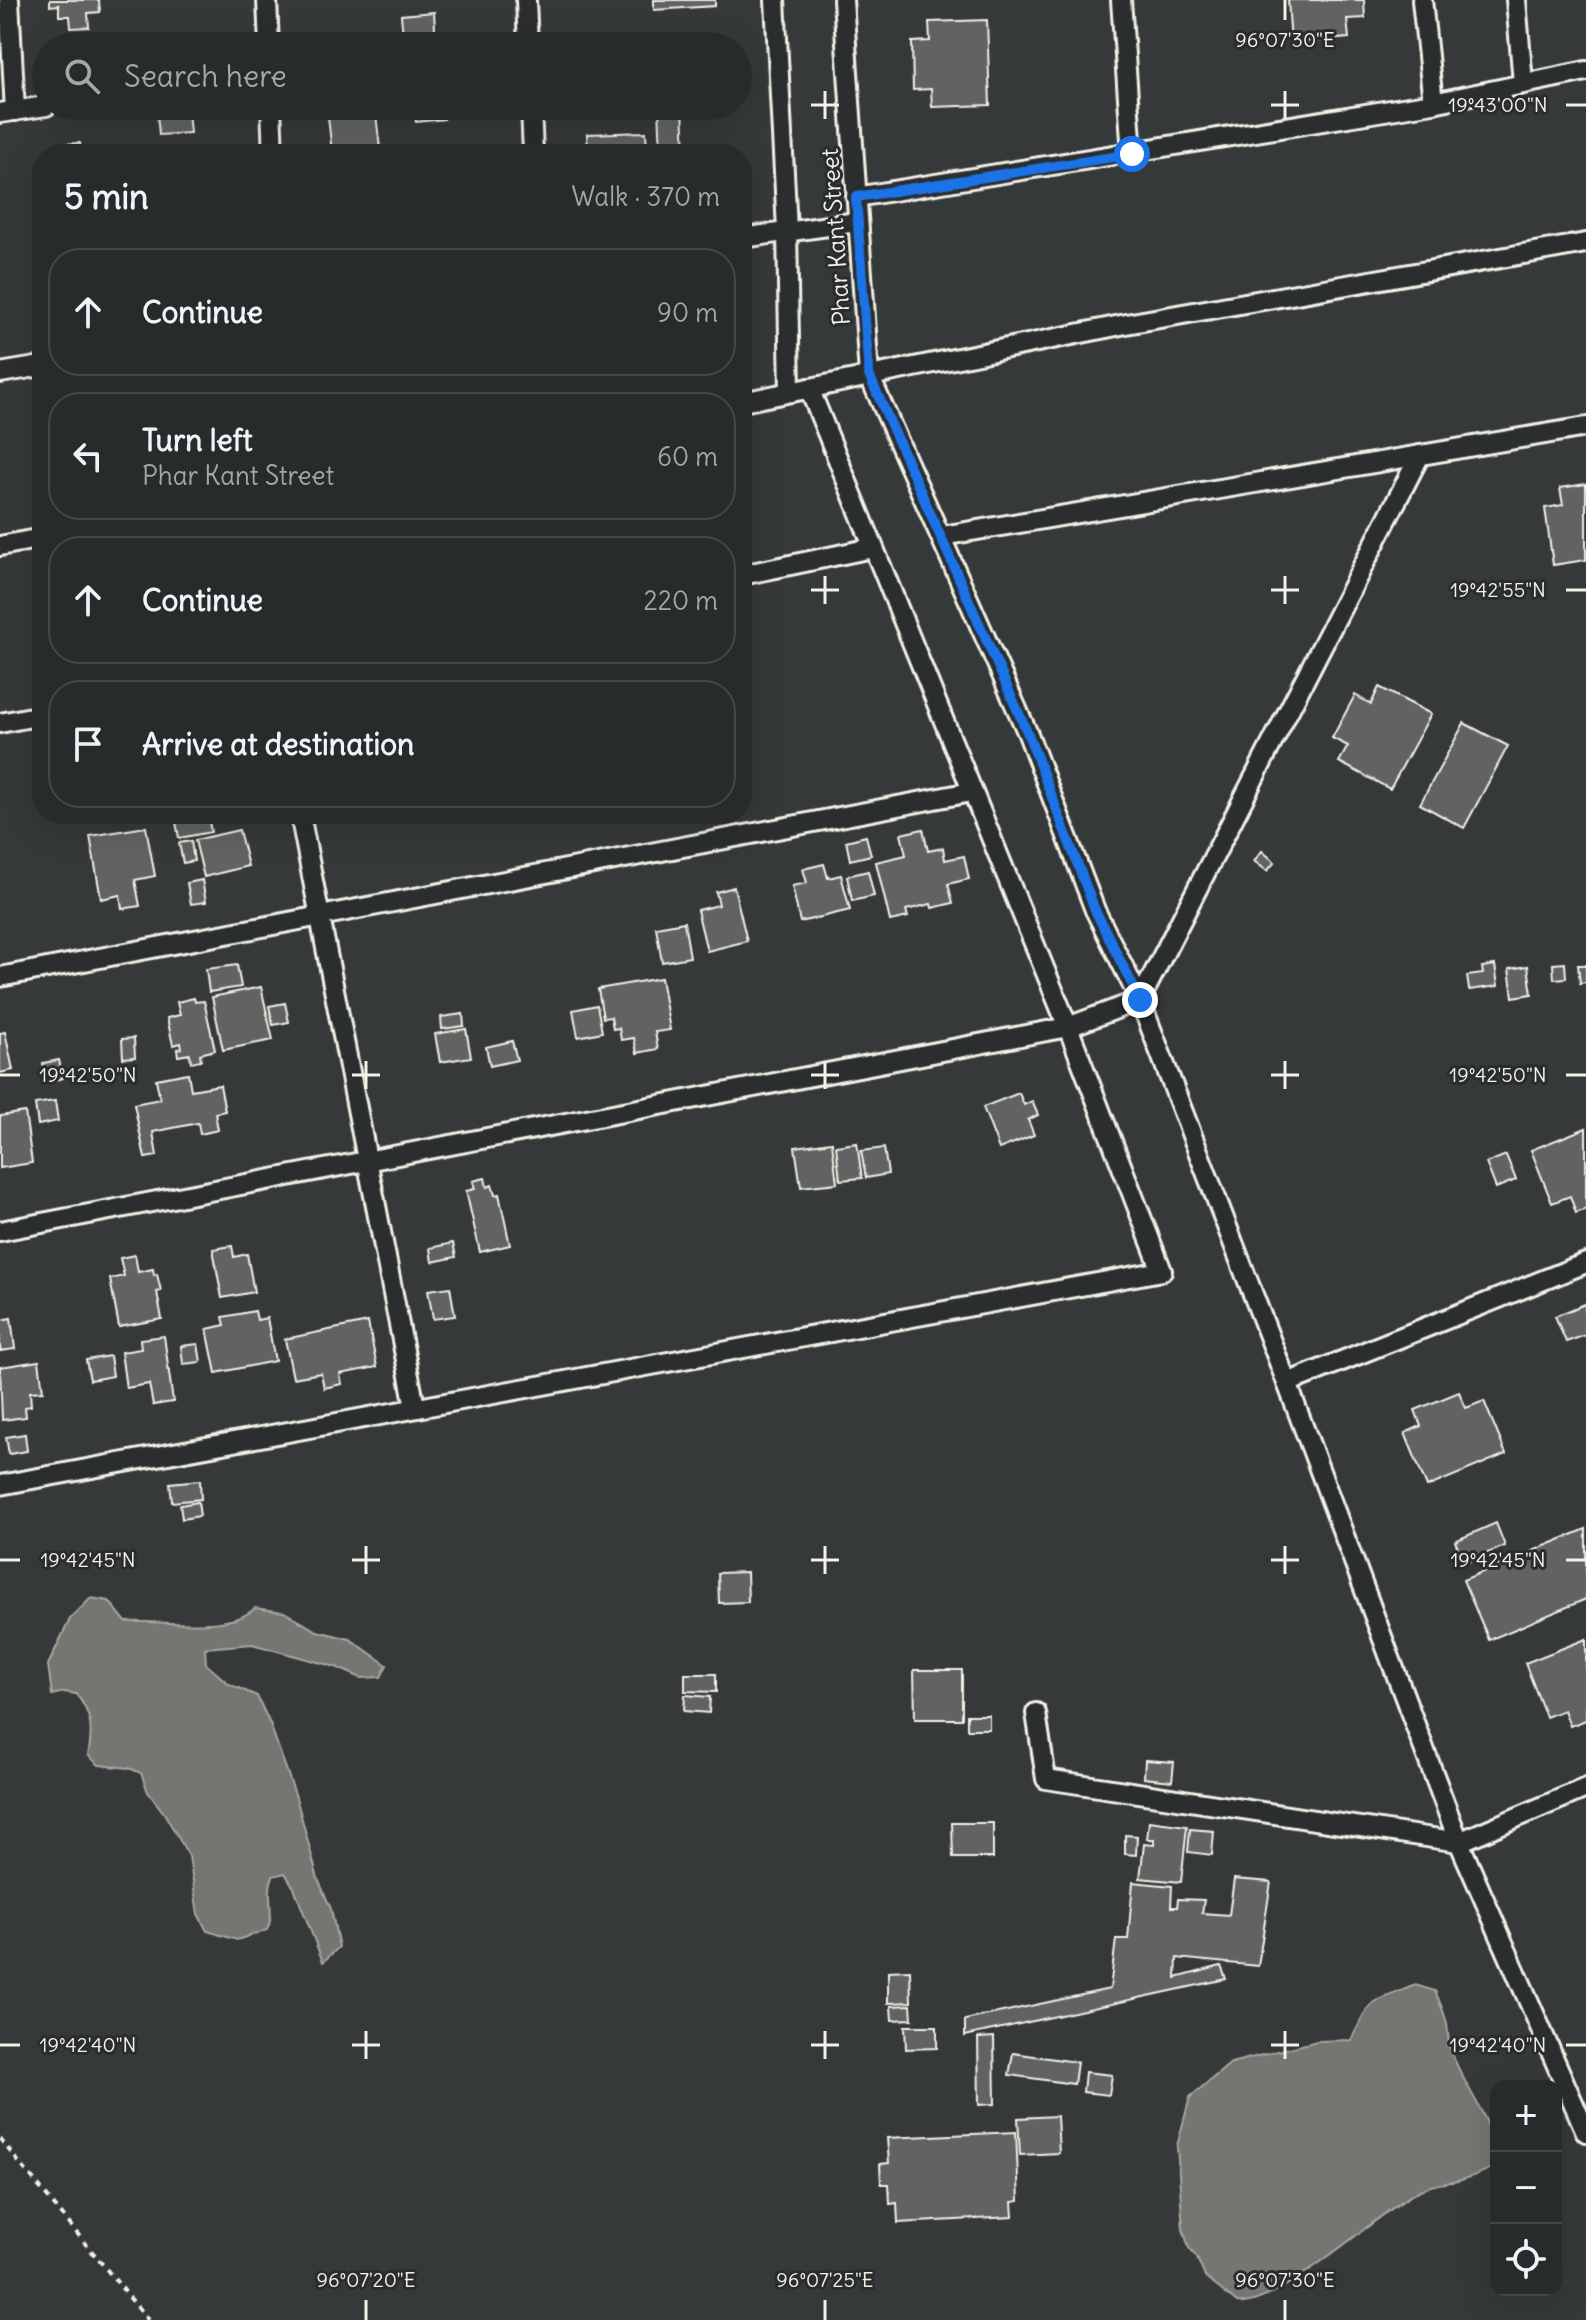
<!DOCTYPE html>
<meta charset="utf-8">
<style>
body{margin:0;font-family:Delius,sans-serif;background:#303333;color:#f1f3f6}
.controls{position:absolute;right:24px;bottom:24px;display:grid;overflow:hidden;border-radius:16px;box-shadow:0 8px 32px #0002}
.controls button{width:72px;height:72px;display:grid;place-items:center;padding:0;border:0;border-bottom:2px solid #444747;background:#282b2b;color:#f1f3f6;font:40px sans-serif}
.stop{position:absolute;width:24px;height:24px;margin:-18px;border:6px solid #1a73e8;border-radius:50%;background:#fff}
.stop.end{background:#1a73e8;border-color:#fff;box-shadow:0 2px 8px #0008}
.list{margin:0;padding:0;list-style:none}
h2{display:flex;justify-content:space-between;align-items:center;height:104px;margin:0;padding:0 32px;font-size:34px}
h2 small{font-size:26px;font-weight:400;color:#a5a7a9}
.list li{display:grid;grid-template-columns:52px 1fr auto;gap:24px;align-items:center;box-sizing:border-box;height:128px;margin:0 16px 16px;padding:0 16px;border:2px solid #444747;border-radius:32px}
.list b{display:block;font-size:30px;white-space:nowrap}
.list p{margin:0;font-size:26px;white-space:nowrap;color:#a5a7a9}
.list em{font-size:26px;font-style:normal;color:#a5a7a9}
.icon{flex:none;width:44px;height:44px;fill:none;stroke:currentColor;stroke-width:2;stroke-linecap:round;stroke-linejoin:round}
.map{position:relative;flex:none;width:1586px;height:2320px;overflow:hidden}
.search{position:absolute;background:#282b2b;box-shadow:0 8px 32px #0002;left:32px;top:32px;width:720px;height:88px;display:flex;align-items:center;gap:20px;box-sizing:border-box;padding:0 28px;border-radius:44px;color:#a5a7a9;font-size:30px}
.panel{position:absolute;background:#282b2b;box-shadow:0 8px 32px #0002;left:32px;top:144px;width:720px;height:680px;border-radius:32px}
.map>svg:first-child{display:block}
.water{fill:#757572;stroke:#a8a7a1;stroke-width:2}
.building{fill:#616362;stroke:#f4f1e8;stroke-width:2}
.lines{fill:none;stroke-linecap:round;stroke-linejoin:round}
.street-casing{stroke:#f4f1e8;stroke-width:24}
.path{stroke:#f4f1e8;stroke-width:4;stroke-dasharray:6 6;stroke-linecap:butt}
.street{stroke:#2a2d2e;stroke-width:18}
.route{stroke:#1a73e8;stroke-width:10}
.ticks{fill:none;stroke:#f4f1e8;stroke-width:3}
.labels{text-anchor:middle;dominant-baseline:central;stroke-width:6;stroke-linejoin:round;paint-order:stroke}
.street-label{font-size:24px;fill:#f4f1e8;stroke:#2a2d2e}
.ticks-label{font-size:20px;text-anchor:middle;fill:#f4f1e8;stroke:#2a2d2e;stroke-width:6;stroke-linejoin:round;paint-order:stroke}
</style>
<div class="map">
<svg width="1586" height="2320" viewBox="0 0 1586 2320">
<rect width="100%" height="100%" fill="#363939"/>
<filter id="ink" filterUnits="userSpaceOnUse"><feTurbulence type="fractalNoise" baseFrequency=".0125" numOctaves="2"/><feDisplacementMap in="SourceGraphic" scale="16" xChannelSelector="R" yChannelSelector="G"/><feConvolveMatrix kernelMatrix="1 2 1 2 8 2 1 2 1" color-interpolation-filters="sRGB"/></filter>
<g filter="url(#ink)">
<g class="water">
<path d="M 91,1598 L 109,1601 L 126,1622 C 160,1620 230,1633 255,1608 L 284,1612 L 317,1631 L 350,1639 L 387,1665 L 381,1677 L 361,1678 L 336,1667 L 252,1644 L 205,1648 L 206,1664 L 229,1684 L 257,1696 L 270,1724 L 296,1797 L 318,1879 L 331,1909 L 339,1947 L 323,1962 L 294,1888 L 285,1873 L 273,1876 C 265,1894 276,1912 267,1930 L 237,1940 L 207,1931 L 198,1914 L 189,1856 L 164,1813 L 148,1792 L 141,1773 L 129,1768 L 99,1765 L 88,1755 C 93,1731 92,1713 76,1694 L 64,1692 L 52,1695 L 48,1665 L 70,1619 Z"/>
<path d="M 1415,1985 L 1435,1991 C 1439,2000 1443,2010 1446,2020 C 1449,2030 1447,2041 1451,2051 C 1466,2093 1496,2119 1496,2166 C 1485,2171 1473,2177 1461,2180 C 1447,2184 1434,2183 1420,2190 C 1378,2212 1278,2308 1237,2303 L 1205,2277 L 1197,2258 L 1189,2248 L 1183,2229 L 1177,2146 L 1190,2097 L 1231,2063 L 1317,2041 L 1351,2040 L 1367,2009 L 1374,2002 Z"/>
</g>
<g class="building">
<polygon points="50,0 99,0 100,12 88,13 89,27 71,28 70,16 59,16 59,5 50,6"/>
<polygon points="654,0 715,0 715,6 654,10"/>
<polygon points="1288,0 1364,0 1365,18 1347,19 1349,38 1291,43"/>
<polygon points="434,12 436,46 404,46 401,15"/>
<polygon points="987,20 990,105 932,107 931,89 913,90 912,42 930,41 929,22"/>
<polygon points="350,106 375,106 380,148 332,152 327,108"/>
<polygon points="414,106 442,106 444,119 416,122"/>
<polygon points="683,107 685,154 661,154 659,108"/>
<polygon points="188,111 190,133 159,135 157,113"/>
<polygon points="646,132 647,154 588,154 587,134"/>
<polygon points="80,143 81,151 100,149 101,154 63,154 62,144"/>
<polygon points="1586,484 1586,560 1553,565 1545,508 1563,505 1560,488"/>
<polygon points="1379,687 1431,714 1390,789 1339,762 1348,746 1332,738 1355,695 1371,704"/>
<polygon points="1464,723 1508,746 1464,828 1420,804"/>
<polygon points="208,816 211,832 179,838 176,822"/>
<polygon points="146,827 155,876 135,880 140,906 122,909 120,895 101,899 90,836"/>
<polygon points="923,829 928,851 943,848 945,860 964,856 969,879 948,884 953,903 932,908 931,904 906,910 908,917 890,921 876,862 906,855 901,834"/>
<polygon points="239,830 248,866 204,877 195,840"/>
<polygon points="866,836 871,855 850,860 846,841"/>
<polygon points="191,841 194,861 183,863 179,843"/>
<polygon points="1262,851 1275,862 1267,871 1254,861"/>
<polygon points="824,864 828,878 841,875 850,910 800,922 792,886 807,883 803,869"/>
<polygon points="868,871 874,896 852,901 847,876"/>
<polygon points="202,880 206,902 191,904 187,883"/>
<polygon points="734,887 747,941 707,951 697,910 719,905 716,892"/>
<polygon points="684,922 690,957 662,962 656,927"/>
<polygon points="1565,963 1566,978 1554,979 1553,964"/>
<polygon points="237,965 241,987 209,992 206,969"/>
<polygon points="1495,965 1498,986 1469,990 1467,976 1483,974 1482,967"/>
<polygon points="1578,965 1586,965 1586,982 1580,983"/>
<polygon points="1528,966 1532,994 1513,997 1509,969"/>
<polygon points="661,978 670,1030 655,1032 658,1049 637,1053 634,1038 621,1040 619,1028 613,1029 611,1017 603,1018 598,989"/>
<polygon points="261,987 273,1040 223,1050 212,997"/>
<polygon points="194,998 195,1002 204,1001 215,1050 200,1054 201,1060 191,1062 190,1054 178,1056 177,1049 182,1048 181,1043 173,1045 167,1018 180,1015 177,1002"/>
<polygon points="285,1003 289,1022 273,1025 269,1006"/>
<polygon points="597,1005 602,1032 578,1037 573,1010"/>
<polygon points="463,1014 464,1026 442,1029 441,1017"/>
<polygon points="466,1029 471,1057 440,1062 435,1034"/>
<polygon points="5,1032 13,1070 0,1073 0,1033"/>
<polygon points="134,1038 135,1057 123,1058 122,1039"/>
<polygon points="512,1041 517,1060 490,1066 486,1047"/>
<polygon points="59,1060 63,1078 47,1082 43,1063"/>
<polygon points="188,1073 191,1090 220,1085 225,1111 215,1113 218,1130 200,1134 198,1123 153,1132 157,1156 145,1158 134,1104 160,1099 156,1079"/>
<polygon points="1019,1093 1024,1105 1032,1101 1038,1115 1028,1120 1034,1135 999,1149 983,1107"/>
<polygon points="55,1101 58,1121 38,1125 35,1104"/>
<polygon points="25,1112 32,1163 0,1168 0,1116"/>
<polygon points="1586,1128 1586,1209 1576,1213 1570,1196 1552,1203 1531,1150"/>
<polygon points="832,1142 837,1183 801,1187 795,1147"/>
<polygon points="857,1143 862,1178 840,1180 836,1146"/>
<polygon points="884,1148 888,1174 866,1178 861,1151"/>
<polygon points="1506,1155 1516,1180 1496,1188 1486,1163"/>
<polygon points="485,1178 487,1187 492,1185 495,1195 499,1194 510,1245 480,1252 466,1191 475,1189 473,1181"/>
<polygon points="453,1243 456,1257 432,1262 430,1248"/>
<polygon points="232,1246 234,1257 247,1254 254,1292 222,1298 213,1249"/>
<polygon points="135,1255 138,1272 153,1269 154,1275 157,1274 161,1291 157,1292 162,1319 119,1327 110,1279 124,1276 120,1258"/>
<polygon points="450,1287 455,1316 433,1319 428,1290"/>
<polygon points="1585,1304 1586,1335 1566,1342 1555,1316"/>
<polygon points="255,1311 257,1320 267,1318 275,1361 216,1373 207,1329 225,1325 223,1317"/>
<polygon points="11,1318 15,1349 0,1351 0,1320"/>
<polygon points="368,1322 377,1367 340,1374 342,1384 324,1388 321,1373 293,1378 285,1339"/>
<polygon points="164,1336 173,1402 153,1405 149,1384 126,1388 121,1352 141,1349 140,1339"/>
<polygon points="198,1344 201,1362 183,1364 181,1346"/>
<polygon points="110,1356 113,1376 90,1380 86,1360"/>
<polygon points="39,1361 43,1391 30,1392 31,1406 25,1407 26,1417 2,1420 0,1367"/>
<polygon points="1459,1392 1466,1408 1484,1401 1506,1454 1427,1487 1405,1433 1421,1426 1415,1410"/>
<polygon points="25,1434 27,1451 9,1454 6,1437"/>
<polygon points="200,1480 201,1499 172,1502 170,1483"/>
<polygon points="198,1502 200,1516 182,1519 180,1505"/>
<polygon points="1496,1523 1505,1546 1464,1563 1455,1541"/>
<polygon points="1586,1529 1586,1599 1489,1640 1463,1580"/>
<polygon points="747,1572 748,1602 719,1603 718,1573"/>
<polygon points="1586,1639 1586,1720 1570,1726 1564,1710 1546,1717 1525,1663"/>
<polygon points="914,1670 962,1670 962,1719 915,1719"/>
<polygon points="685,1674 716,1674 716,1692 685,1691"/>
<polygon points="685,1695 710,1697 709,1713 684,1711"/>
<rect x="967" y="1715" width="22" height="14"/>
<polygon points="1145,1760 1174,1762 1172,1781 1144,1778"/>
<polygon points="1149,1821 1187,1826 1181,1882 1140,1878 1144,1844 1154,1845 1154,1839 1147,1839"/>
<polygon points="952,1823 993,1823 993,1858 953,1858"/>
<polygon points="1190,1829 1214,1831 1212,1855 1188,1852"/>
<polygon points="1125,1835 1137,1836 1136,1855 1125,1854"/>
<polygon points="1234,1879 1271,1882 1258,1966 1177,1958 1176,1978 1221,1966 1226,1979 965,2036 965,2020 1110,1989 1116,1939 1128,1939 1133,1882 1172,1886 1171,1907 1177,1907 1178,1899 1204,1900 1202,1913 1229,1915"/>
<polygon points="910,1970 911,2002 888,2003 888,1971"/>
<polygon points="911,2005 912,2019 892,2020 891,2006"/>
<polygon points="905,2026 937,2026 937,2048 906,2049"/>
<polygon points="994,2037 995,2104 979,2105 978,2038"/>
<polygon points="1013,2053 1077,2062 1074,2084 1009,2075"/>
<polygon points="1085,2072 1112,2075 1109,2095 1083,2092"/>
<polygon points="1057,2116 1059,2153 1020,2155 1018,2118"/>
<polygon points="1016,2132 1019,2201 1012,2202 1013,2217 898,2223 897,2203 890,2204 889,2184 881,2184 880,2164 889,2163 887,2138"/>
</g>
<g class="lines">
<g class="street-casing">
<g id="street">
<polyline points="9,0 15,111"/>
<polyline points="267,0 269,46"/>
<polyline points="526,0 528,46"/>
<polyline points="775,0 787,230 790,392"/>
<polyline points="843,0 869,375 1028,734 1095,910 1140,1000 1287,1383 1459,1842 1586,2132"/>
<polyline points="1121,0 1132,154"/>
<polyline points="1422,0 1433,103"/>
<polyline points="1516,0 1523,83"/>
<polyline points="271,106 273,154"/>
<polyline points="531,106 533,154"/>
<polyline points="0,113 46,106"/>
<polyline points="856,197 1433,103 1586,71"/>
<polyline points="742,238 857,222"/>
<polyline points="0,373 42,366"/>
<polyline points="742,402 1126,324 1586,243"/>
<polyline points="942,536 1586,427"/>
<polyline points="0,546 42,538"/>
<polyline points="742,575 872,548"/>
<polyline points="0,723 42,715"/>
<polyline points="300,814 415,1407"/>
<polyline points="0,977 971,792"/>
<polyline points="0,1231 1068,1027 1140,1000 1420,455"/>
<polyline points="1287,1383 1586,1263"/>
<polyline points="0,1485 1162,1271 1068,1027 809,388"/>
<polyline points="1036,1713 1046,1779 1459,1842 1586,1788"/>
</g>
</g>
<polyline class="path" points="0,2139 148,2320"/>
<use href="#street" class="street"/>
</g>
</g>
<g class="lines" filter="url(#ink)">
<polyline class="route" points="1132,154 856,197 869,375 1028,734 1095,910 1140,1000"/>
</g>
<path class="ticks" d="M 1285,0 L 1285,20M 825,91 L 825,119M 1285,91 L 1285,119M 811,105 L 839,105M 1271,105 L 1299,105M 1566,105 L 1586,105M 825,576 L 825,604M 1285,576 L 1285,604M 811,590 L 839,590M 1271,590 L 1299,590M 1566,590 L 1586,590M 366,1061 L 366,1089M 825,1061 L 825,1089M 1285,1061 L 1285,1089M 0,1075 L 20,1075M 352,1075 L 380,1075M 811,1075 L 839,1075M 1271,1075 L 1299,1075M 1566,1075 L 1586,1075M 366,1546 L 366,1574M 825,1546 L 825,1574M 1285,1546 L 1285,1574M 0,1560 L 20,1560M 352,1560 L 380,1560M 811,1560 L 839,1560M 1271,1560 L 1299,1560M 1566,1560 L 1586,1560M 366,2031 L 366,2059M 825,2031 L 825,2059M 1285,2031 L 1285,2059M 0,2045 L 20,2045M 352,2045 L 380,2045M 811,2045 L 839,2045M 1271,2045 L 1299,2045M 1566,2045 L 1586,2045M 366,2300 L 366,2320M 825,2300 L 825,2320M 1285,2300 L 1285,2320"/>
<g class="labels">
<g class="street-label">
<text transform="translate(835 237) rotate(-94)">Phar Kant Street</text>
</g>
</g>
<g class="ticks-label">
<text x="1285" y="47">96°07'30"E</text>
<text x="1498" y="112">19°43'00"N</text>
<text x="1498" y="597">19°42'55"N</text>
<text x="88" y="1082">19°42'50"N</text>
<text x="1498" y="1082">19°42'50"N</text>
<text x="88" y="1567">19°42'45"N</text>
<text x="1498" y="1567">19°42'45"N</text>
<text x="88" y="2052">19°42'40"N</text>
<text x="1498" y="2052">19°42'40"N</text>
<text x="366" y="2287">96°07'20"E</text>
<text x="825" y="2287">96°07'25"E</text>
<text x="1285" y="2287">96°07'30"E</text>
</g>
</svg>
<div class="controls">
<button>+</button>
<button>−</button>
<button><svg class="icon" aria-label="locate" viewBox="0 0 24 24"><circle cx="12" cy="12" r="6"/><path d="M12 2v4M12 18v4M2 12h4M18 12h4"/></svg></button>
</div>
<div class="stop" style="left:1132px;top:154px"></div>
<div class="stop end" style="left:1140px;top:1000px"></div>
<div class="search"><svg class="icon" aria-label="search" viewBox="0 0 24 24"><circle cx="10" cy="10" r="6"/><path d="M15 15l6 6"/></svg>Search here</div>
<section class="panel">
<h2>5 min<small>Walk · 370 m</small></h2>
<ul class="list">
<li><svg class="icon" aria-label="ahead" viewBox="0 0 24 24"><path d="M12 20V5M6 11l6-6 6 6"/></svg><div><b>Continue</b></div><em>90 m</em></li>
<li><svg class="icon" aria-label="left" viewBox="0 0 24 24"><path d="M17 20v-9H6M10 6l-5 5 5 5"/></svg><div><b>Turn left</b><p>Phar Kant Street</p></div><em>60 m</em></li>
<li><svg class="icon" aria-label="ahead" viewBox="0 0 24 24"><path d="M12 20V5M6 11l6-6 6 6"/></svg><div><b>Continue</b></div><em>220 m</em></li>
<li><svg class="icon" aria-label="arrive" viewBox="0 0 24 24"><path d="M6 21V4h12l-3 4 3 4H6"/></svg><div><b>Arrive at destination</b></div></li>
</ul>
</section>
</div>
